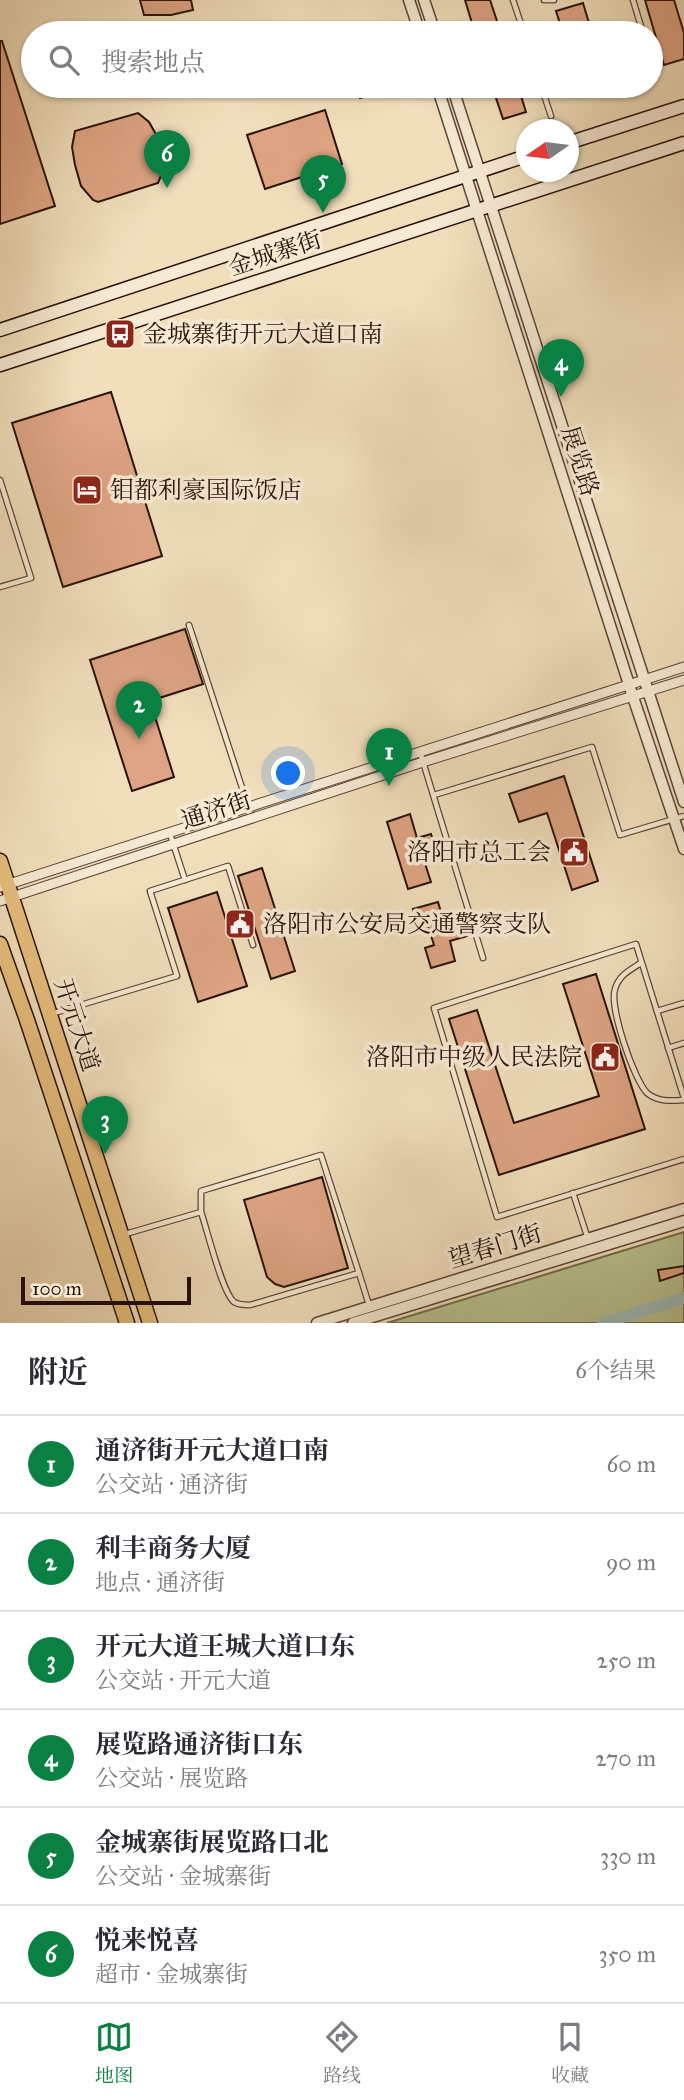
<!DOCTYPE html>
<html lang="zh">
<meta charset="utf-8">
<style>
body{margin:0;font-family:"IM FELL Great Primer","Noto Serif SC",serif;background:#f2f2f3;color:#2b2b33}
.compass{position:absolute;left:516px;top:119px;width:63px;height:63px;border-radius:50%;background:#fff;box-shadow:0 2px 5px #0004;rotate:256deg}
.scale{position:absolute;left:21px;bottom:18px;width:170px;box-sizing:border-box;padding-left:7px;border:4px solid #29120a;border-top:0;font-size:19px;line-height:24px;white-space:nowrap;color:#29120a;-webkit-text-stroke:5px #f6ead3;paint-order:stroke}
.you{position:absolute;left:289px;top:774px;width:24px;height:24px;margin:-18px;border:5px solid #fff;border-radius:50%;background:#1a73e8;box-shadow:0 0 0 10px #1a73e833}
.badge{display:grid;place-items:center;width:46px;height:46px;border-radius:50%;background:#0b8043;color:#fff;font-size:23px;font-weight:700}
.pin{position:absolute;translate:-50% -58px;filter:drop-shadow(0 2px 4px #0008)}
.pin::after{content:'';position:absolute;top:37px;width:24px;height:21px;background:inherit;clip-path:polygon(0 0,100% 0,50% 100%)}
.list{margin:0;padding:0;list-style:none}
h2{display:flex;justify-content:space-between;align-items:center;height:91px;margin:0;padding:0 28px;font-size:30px}
h2 small{font-size:23px;font-weight:400;color:#7c7c81}
.list li{display:grid;grid-template-columns:46px 1fr auto;gap:21px;align-items:center;box-sizing:border-box;height:98px;padding:0 28px;border-top:2px solid #e1e1e2}
.list b{display:block;font-size:26px;white-space:nowrap}
.list p{margin:0;font-size:23px;white-space:nowrap;color:#7c7c81}
.list em{font-size:23px;font-style:normal;color:#7c7c81}
.icon{flex:none;width:38px;height:38px;fill:none;stroke:currentColor;stroke-width:2;stroke-linecap:round;stroke-linejoin:round}
.map{position:relative;flex:none;width:684px;height:1323px;overflow:hidden}
.search{position:absolute;background:#fff;box-shadow:0 2px 5px #0004;left:21px;right:21px;top:21px;height:77px;display:flex;align-items:center;gap:18px;box-sizing:border-box;padding:0 24px;border-radius:38px;color:#7c7c81;font-size:26px}
.sheet{height:679px;background:#fff}
nav{display:flex;justify-content:space-around;align-items:center;box-sizing:border-box;height:98px;border-top:2px solid #e1e1e2;background:#fff;font-size:19px;color:#7c7c81}
nav a{display:grid;justify-items:center;gap:4px}
nav .on{color:#0b8043}
.map>svg:first-child{display:block}
.green{fill:#b9c291;stroke:#716a4e;stroke-width:2}
.lines{fill:none;stroke-linecap:round;stroke-linejoin:round}
.canal{stroke:#9cbbb7;stroke-width:12}
.building{fill:#dea483;stroke:#29120a;stroke-width:2}
.service-casing{stroke:#5b4536;stroke-width:7}
.minor-casing{stroke:#5b4536;stroke-width:11}
.tertiary-casing{stroke:#5b4536;stroke-width:13}
.secondary-casing{stroke:#29120a;stroke-width:15}
.primary-casing{stroke:#29120a;stroke-width:17}
.service{stroke:#f6ead3;stroke-width:4.5}
.minor{stroke:#f6ead3;stroke-width:9}
.tertiary{stroke:#f6ead3;stroke-width:10}
.secondary{stroke:#f6ead3;stroke-width:12}
.primary{stroke:#e8c07e;stroke-width:14}
.labels{text-anchor:middle;dominant-baseline:central;stroke-width:7;stroke-linejoin:round;paint-order:stroke}
.street-label{font-size:24px;fill:#29120a;stroke:#f6ead3}
.poi-label{font-size:24px;fill:#29120a;stroke:#f6ead3;text-anchor:start}
</style>
<div class="map">
<svg width="684" height="1323" viewBox="0 0 684 1323">
<rect width="100%" height="100%" fill="#f1dfbc"/>
<filter id="stains"><feTurbulence type="fractalNoise" baseFrequency=".00286" numOctaves="4"/><feColorMatrix values="0 0 0 0 .2 0 0 0 0 .09 0 0 0 0 .02 0 0 0 .5 -.17"/></filter>
<radialGradient id="worn" r=".72"><stop offset=".6" stop-color="#630" stop-opacity="0"/><stop offset="1" stop-color="#630" stop-opacity=".3"/></radialGradient>
<polygon class="green" points="684,1232 684,1323 387,1323"/>
<g class="lines">
<polyline class="canal" points="603,1323 684,1298"/>
</g>
<g class="building">
<polygon points="140,0 191,0 193,10 171,15 144,15"/>
<polygon points="465,0 490,0 501,33 475,33"/>
<polygon points="645,0 674,0 684,33 684,59 664,65"/>
<polygon points="583,3 592,33 563,33 556,11"/>
<polygon points="0,41 2,41 55,206 0,224"/>
<polygon points="356,86 394,86 394,88 360,98"/>
<polygon points="492,86 518,86 526,112 503,119"/>
<polygon points="325,110 342,164 265,189 247,135"/>
<polygon points="138,113 149,122 158,138 163,156 162,173 158,183 98,202 93,200 81,186 75,165 72,147 75,131"/>
<polygon points="111,392 162,556 63,587 12,423"/>
<polygon points="185,629 203,684 150,701 174,777 132,791 90,660"/>
<polygon points="564,776 598,881 572,890 547,813 519,822 509,794"/>
<polygon points="410,814 417,838 431,834 437,853 423,857 431,882 408,889 387,822"/>
<polygon points="262,868 295,971 271,979 238,876"/>
<polygon points="217,892 247,986 198,1002 168,908"/>
<polygon points="438,902 443,919 461,914 467,936 450,941 455,961 431,968 425,948 434,945 428,926 419,929 413,909"/>
<polygon points="596,974 645,1129 499,1175 449,1019 477,1010 514,1123 599,1096 563,984"/>
<polygon points="322,1177 348,1268 284,1287 275,1284 267,1277 244,1200"/>
<polygon points="684,1266 684,1273 660,1281 658,1270"/>
</g>
<g class="lines">
<g class="service-casing">
<g id="service">
<polyline points="513,0 524,33"/>
<polyline points="544,0 554,0"/>
<polyline points="633,0 643,33"/>
<polyline points="651,59 654,70"/>
<polyline points="541,86 551,116"/>
<polyline points="0,480 31,578 0,587"/>
<polyline points="189,625 248,806"/>
<polyline points="420,752 483,958"/>
<polyline points="434,795 592,747 620,835 684,816"/>
<polyline points="170,834 185,880"/>
<path d="M 641,963 C 630,970 619,975 615,989 C 609,1007 634,1080 647,1093 C 658,1102 671,1101 684,1100"/>
<polyline points="657,1011 684,1003"/>
<polyline points="51,1014 177,976 150,891 228,866 253,945"/>
<polyline points="668,1048 684,1043"/>
<polyline points="684,1098 636,944 434,1008 497,1217 684,1159"/>
<polyline points="573,1193 588,1239"/>
<path d="M 122,1235 L 201,1212 C 207,1229 222,1292 234,1302 C 239,1305 245,1305 250,1305 L 359,1273 L 321,1155 L 201,1191 L 201,1212"/>
<polyline points="359,1273 369,1305"/>
</g>
</g>
<g class="minor-casing">
<g id="minor">
<polyline points="0,887 684,667"/>
<polyline points="0,901 423,762 684,680"/>
</g>
</g>
<g class="tertiary-casing">
<g id="tertiary">
<polyline points="409,0 420,33"/>
<polyline points="424,0 435,33"/>
<polyline points="437,86 633,697 684,849"/>
<polyline points="452,86 684,802"/>
<polyline points="317,1323 684,1209"/>
<polyline points="353,1323 684,1221"/>
</g>
</g>
<g class="secondary-casing">
<g id="secondary">
<polyline points="568,143 684,106"/>
<polyline points="0,330 526,156"/>
<polyline points="0,365 684,143"/>
</g>
</g>
<g class="primary-casing">
<g id="primary">
<polyline points="0,861 150,1323"/>
<polyline points="0,944 27,1020 127,1323"/>
</g>
</g>
<use href="#service" class="service"/>
<use href="#minor" class="minor"/>
<use href="#tertiary" class="tertiary"/>
<use href="#secondary" class="secondary"/>
<use href="#primary" class="primary"/>
</g>
<defs>
<g id="bus-square" transform="scale(1.575)"><rect x="-9" y="-9" width="18" height="18" rx="4" fill="#8f2418" stroke="#f6ead3"/><path d="M-5-6H5V4H4V6H2V4H-2V6H-4V4H-5ZM-3.5-4V0h7V-4ZM-3.5 1.2v1.5H-2V1.2ZM2 1.2v1.5H3.5V1.2Z" fill="#fff"/></g>
<g id="hotel-square" transform="scale(1.575)"><rect x="-9" y="-9" width="18" height="18" rx="4" fill="#8f2418" stroke="#f6ead3"/><path d="M-6-4.5h1.5V1H6V5H4.5V3h-9V5H-6ZM-4 0a1.8 1.8 0 1 1 3.6 0ZM.5 0V-2.5h3Q6-2.5 6 0Z" fill="#fff"/></g>
<g id="civic-square" transform="scale(1.575)"><rect x="-9" y="-9" width="18" height="18" rx="4" fill="#8f2418" stroke="#f6ead3"/><path d="M-.6-6.5H3V-4.5H.6V-3L4-1V1h2V6H-6V1h2V-1L-.6-3ZM-1.2 2.5V6h2.4V2.5Z" fill="#fff"/></g>
</defs>
<g fill-rule="evenodd">
<use href="#bus-square" x="120" y="334"/>
<use href="#hotel-square" x="87" y="490"/>
<use href="#civic-square" x="574" y="852"/>
<use href="#civic-square" x="240" y="924"/>
<use href="#civic-square" x="605" y="1057"/>
</g>
<g class="labels">
<g class="street-label">
<text transform="translate(275 253) rotate(-18)">金城寨街</text>
<text transform="translate(580 461) rotate(72)">展览路</text>
<text transform="translate(216 810) rotate(-18)">通济街</text>
<text transform="translate(77 1025) rotate(72)">开元大道</text>
<text transform="translate(495 1246) rotate(-17)">望春门街</text>
</g>
<g class="poi-label">
<text x="143" y="334">金城寨街开元大道口南</text>
<text x="110" y="490">钼都利豪国际饭店</text>
<text x="551" y="852" text-anchor="end">洛阳市总工会</text>
<text x="263" y="924">洛阳市公安局交通警察支队</text>
<text x="582" y="1057" text-anchor="end">洛阳市中级人民法院</text>
</g>
</g>
<rect width="100%" height="100%" filter="url(#stains)"/>
<rect width="100%" height="100%" fill="url(#worn)"/>
</svg>
<svg class="compass" viewBox="-18 -18 36 36"><path d="M0-13l5 13h-10z" fill="#e53935"/><path d="M0 13l5-13h-10z" fill="#7c7c81"/></svg>
<div class="scale">100 m</div>
<div class="you"></div>
<div class="pin badge" style="left:389px;top:786px">1</div>
<div class="pin badge" style="left:139px;top:739px">2</div>
<div class="pin badge" style="left:105px;top:1154px">3</div>
<div class="pin badge" style="left:561px;top:397px">4</div>
<div class="pin badge" style="left:323px;top:213px">5</div>
<div class="pin badge" style="left:167px;top:188px">6</div>
<div class="search"><svg class="icon" aria-label="search" viewBox="0 0 24 24"><circle cx="10" cy="10" r="6"/><path d="M15 15l6 6"/></svg>搜索地点</div>
</div>
<section class="sheet">
<h2>附近<small>6个结果</small></h2>
<ul class="list">
<li><span class="badge">1</span><div><b>通济街开元大道口南</b><p>公交站 · 通济街</p></div><em>60 m</em></li>
<li><span class="badge">2</span><div><b>利丰商务大厦</b><p>地点 · 通济街</p></div><em>90 m</em></li>
<li><span class="badge">3</span><div><b>开元大道王城大道口东</b><p>公交站 · 开元大道</p></div><em>250 m</em></li>
<li><span class="badge">4</span><div><b>展览路通济街口东</b><p>公交站 · 展览路</p></div><em>270 m</em></li>
<li><span class="badge">5</span><div><b>金城寨街展览路口北</b><p>公交站 · 金城寨街</p></div><em>330 m</em></li>
<li><span class="badge">6</span><div><b>悦来悦喜</b><p>超市 · 金城寨街</p></div><em>350 m</em></li>
</ul>
</section>
<nav>
<a class="on"><svg class="icon" aria-label="map" viewBox="0 0 24 24"><path d="M3 6l6-2 6 2 6-2v14l-6 2-6-2-6 2zM9 4v14M15 6v14"/></svg>地图</a>
<a><svg class="icon" aria-label="directions" viewBox="0 0 24 24"><path d="M12 3l9 9-9 9-9-9zM9 14v-3h6M13 9l2 2-2 2"/></svg>路线</a>
<a><svg class="icon" aria-label="saved" viewBox="0 0 24 24"><path d="M7 4h10v16l-5-4-5 4z"/></svg>收藏</a>
</nav>
